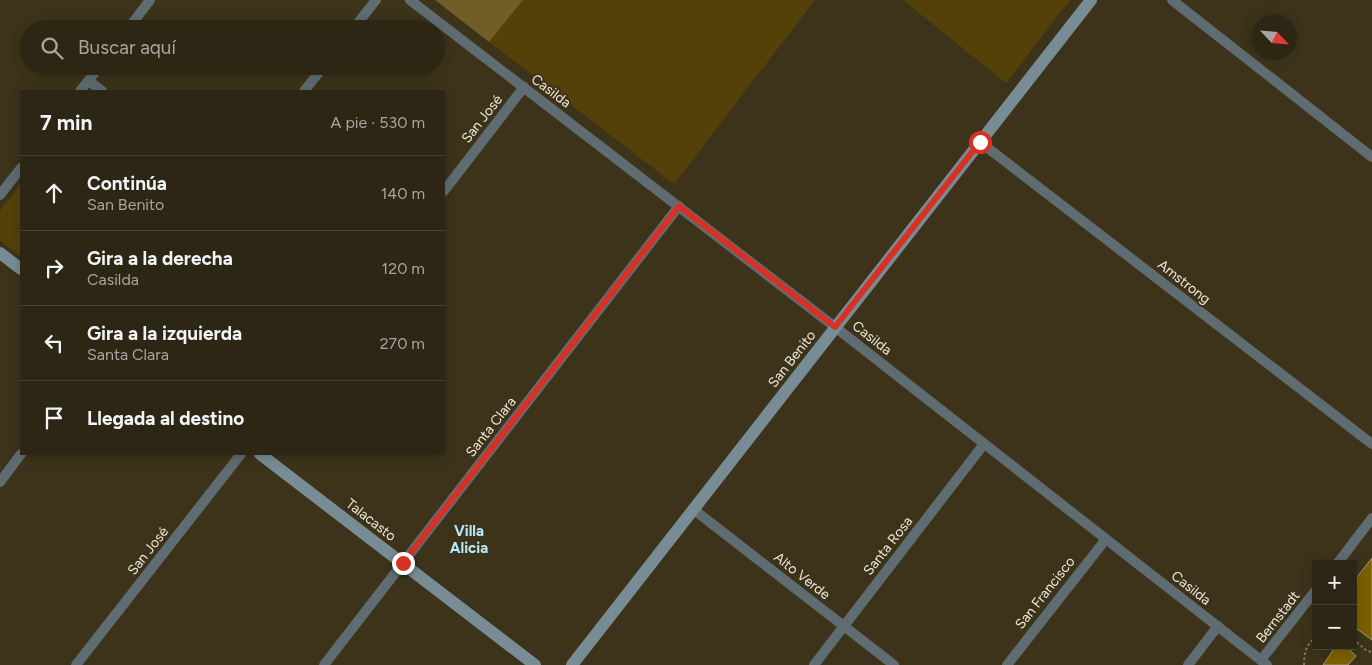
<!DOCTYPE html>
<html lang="es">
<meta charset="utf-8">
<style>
body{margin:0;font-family:Figtree,sans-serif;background:#352e1d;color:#f1f3f6}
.controls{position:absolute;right:15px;bottom:15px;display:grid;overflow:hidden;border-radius:0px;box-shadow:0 2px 12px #0003}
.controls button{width:45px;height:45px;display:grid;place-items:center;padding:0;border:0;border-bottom:1px solid #484334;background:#2d2614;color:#f1f3f6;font:25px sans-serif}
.compass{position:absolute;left:1252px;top:15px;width:45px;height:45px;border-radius:50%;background:#2d2614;box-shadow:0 2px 12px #0003;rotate:116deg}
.stop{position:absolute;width:15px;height:15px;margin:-11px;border:4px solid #d93025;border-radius:50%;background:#fff}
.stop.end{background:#d93025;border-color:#fff;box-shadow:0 1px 5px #0008}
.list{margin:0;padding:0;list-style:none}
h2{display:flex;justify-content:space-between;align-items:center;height:65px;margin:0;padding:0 20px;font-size:21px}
h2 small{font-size:16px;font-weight:400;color:#a7a5a0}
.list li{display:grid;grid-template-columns:32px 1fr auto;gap:15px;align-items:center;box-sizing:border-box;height:75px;padding:0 20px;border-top:1px solid #484334}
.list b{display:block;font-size:19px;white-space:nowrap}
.list p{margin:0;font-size:16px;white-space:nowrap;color:#a7a5a0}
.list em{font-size:16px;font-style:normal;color:#a7a5a0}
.icon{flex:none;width:28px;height:28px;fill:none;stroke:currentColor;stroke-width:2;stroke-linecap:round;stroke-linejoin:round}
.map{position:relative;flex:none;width:1372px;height:665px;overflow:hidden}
.search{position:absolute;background:#2d2614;box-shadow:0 2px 12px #0003;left:20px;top:20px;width:425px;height:55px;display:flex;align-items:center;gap:12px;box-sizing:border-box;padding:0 18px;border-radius:28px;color:#a7a5a0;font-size:19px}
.panel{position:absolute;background:#2d2614;box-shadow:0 2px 12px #0003;left:20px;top:90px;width:425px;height:365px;border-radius:0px}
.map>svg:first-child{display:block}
.green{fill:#54410a}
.forest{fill:#715d26}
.building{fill:#7c6000;stroke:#a0957a}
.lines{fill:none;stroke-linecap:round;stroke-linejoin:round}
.path{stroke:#807863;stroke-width:2;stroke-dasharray:2.5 2.5;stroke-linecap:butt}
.street{stroke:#5f6d72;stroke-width:10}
.secondary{stroke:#778c94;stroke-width:12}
.route{stroke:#d93025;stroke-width:6}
.labels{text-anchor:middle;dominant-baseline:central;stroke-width:4;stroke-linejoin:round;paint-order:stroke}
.street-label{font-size:14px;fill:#ede7d9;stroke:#3c331a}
.neighbourhood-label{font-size:15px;font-weight:bold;fill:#b5eafd;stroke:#3c331a}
</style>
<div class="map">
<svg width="1372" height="665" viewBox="0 0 1372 665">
<rect width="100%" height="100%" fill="#3c331a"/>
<g class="green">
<polygon points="523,0 815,0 674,184 489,42"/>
<polygon points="903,0 1070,0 1006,83"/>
<polygon points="21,183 21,257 0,240 0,211"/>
</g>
<polygon class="forest" points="435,0 523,0 489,42"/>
<g class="building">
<polygon points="1372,558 1372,640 1353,626 1353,582"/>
<polygon points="1336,646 1346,646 1356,656 1348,665 1323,665"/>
</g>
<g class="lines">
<g class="path">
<polyline points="1353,639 1367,651 1372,652"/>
<path d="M 1304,665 C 1304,654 1306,643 1316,638"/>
</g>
<g class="street">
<polyline points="410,0 835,327 1267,665"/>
<polyline points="1172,0 1372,157"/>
<polyline points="128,29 150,0"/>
<polyline points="353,29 376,0"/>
<polyline points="89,81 102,91"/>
<polyline points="80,91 100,66"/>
<polyline points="304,91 324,66"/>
<polyline points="980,142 1372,444"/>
<polyline points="444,191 524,87"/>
<polyline points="0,195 21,168"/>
<polyline points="0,482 21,454"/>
<polyline points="693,509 894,665"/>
<polyline points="1337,564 1372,518"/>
<polyline points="1261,660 1316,590"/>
<polyline points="76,665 241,454"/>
<polyline points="324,665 679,206"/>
<polyline points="814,665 984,444"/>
<polyline points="1007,665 1106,539"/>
<polyline points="1188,665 1218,626"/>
</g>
<g class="secondary">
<polyline points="0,253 21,269"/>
<polyline points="260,454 535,665"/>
<polyline points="572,665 1091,0"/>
</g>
</g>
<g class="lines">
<polyline class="route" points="403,563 679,206 835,327 980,142"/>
</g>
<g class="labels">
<g class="street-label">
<text transform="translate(551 91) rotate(37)">Casilda</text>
<text transform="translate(482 119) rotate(-52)">San José</text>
<text transform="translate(1184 282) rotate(38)">Amstrong</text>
<text transform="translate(872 338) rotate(38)">Casilda</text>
<text transform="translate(792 359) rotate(-52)">San Benito</text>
<text transform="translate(491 427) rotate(-52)">Santa Clara</text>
<text transform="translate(371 520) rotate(38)">Talacasto</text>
<text transform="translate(888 546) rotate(-52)">Santa Rosa</text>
<text transform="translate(148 551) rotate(-52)">San José</text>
<text transform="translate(802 576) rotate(38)">Alto Verde</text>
<text transform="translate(1191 588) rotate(38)">Casilda</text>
<text transform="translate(1045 593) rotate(-52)">San Francisco</text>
<text transform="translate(1278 617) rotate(-52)">Bernstadt</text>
</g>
<g class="neighbourhood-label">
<text x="469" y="531">Villa<tspan x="469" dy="17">Alicia</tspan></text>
</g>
</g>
</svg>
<div class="controls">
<button>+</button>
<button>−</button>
</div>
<svg class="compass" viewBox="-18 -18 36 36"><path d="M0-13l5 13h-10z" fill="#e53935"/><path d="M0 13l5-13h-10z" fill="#a7a5a0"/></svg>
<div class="stop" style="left:980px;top:142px"></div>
<div class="stop end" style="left:403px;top:563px"></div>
<div class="search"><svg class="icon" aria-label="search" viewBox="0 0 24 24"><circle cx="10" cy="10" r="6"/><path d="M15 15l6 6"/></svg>Buscar aquí</div>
<section class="panel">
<h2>7 min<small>A pie · 530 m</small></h2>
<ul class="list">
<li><svg class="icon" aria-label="ahead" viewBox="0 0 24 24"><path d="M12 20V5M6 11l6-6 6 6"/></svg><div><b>Continúa</b><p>San Benito</p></div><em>140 m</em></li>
<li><svg class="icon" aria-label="right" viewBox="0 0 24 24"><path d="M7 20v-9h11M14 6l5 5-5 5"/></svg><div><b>Gira a la derecha</b><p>Casilda</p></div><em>120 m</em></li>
<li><svg class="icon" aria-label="left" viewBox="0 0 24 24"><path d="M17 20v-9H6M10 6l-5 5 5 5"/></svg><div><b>Gira a la izquierda</b><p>Santa Clara</p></div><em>270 m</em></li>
<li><svg class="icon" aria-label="arrive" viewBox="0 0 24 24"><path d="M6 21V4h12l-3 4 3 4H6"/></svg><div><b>Llegada al destino</b></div></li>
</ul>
</section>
</div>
